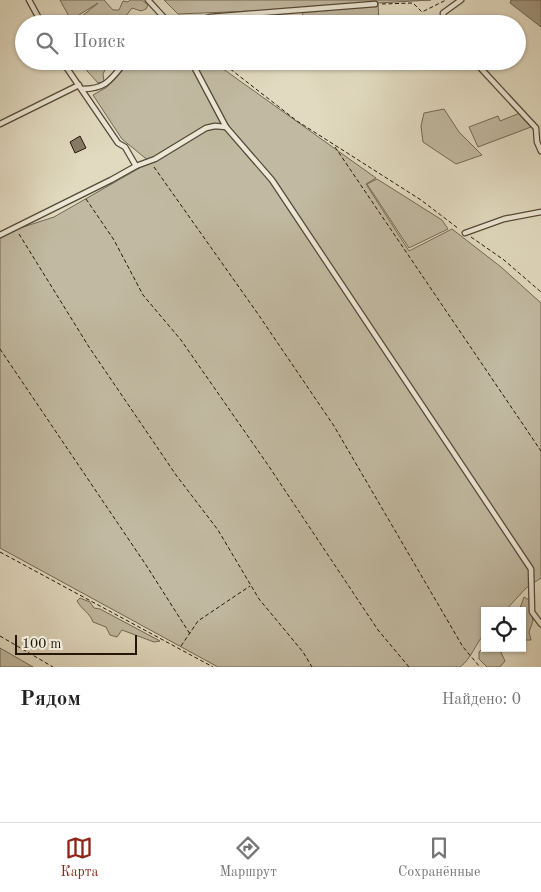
<!DOCTYPE html>
<html lang="ru">
<meta charset="utf-8">
<style>
body{margin:0;font-family:"Old Standard TT",serif;background:#f6f6f6;color:#222}
.controls{position:absolute;right:15px;bottom:15px;display:grid;overflow:hidden;border-radius:0px;box-shadow:0 1px 4px #0004}
.controls button{width:45px;height:45px;display:grid;place-items:center;padding:0;border:0;border-bottom:1px solid #e0e0e0;background:#fff;color:#222;font:25px sans-serif}
.scale{position:absolute;left:15px;bottom:12px;width:122px;box-sizing:border-box;padding-left:5px;border:2px solid #251707;border-top:0;font-size:14px;line-height:18px;white-space:nowrap;color:#251707;-webkit-text-stroke:4px #ece7d6;paint-order:stroke}
.list{margin:0;padding:0;list-style:none}
h2{display:flex;justify-content:space-between;align-items:center;height:65px;margin:0;padding:0 20px;font-size:21px}
h2 small{font-size:16px;font-weight:400;color:#767676}
.icon{flex:none;width:28px;height:28px;fill:none;stroke:currentColor;stroke-width:2;stroke-linecap:round;stroke-linejoin:round}
.map{position:relative;flex:none;width:541px;height:667px;overflow:hidden}
.search{position:absolute;background:#fff;box-shadow:0 1px 4px #0004;left:15px;right:15px;top:15px;height:55px;display:flex;align-items:center;gap:12px;box-sizing:border-box;padding:0 18px;border-radius:28px;color:#767676;font-size:19px}
.sheet{height:155px;background:#fff}
nav{display:flex;justify-content:space-around;align-items:center;box-sizing:border-box;height:70px;border-top:1px solid #e0e0e0;background:#fff;font-size:14px;color:#767676}
nav a{display:grid;justify-items:center;gap:2px}
nav .on{color:#8f2418}
.map>svg:first-child{display:block}
.green{fill:#c1b9a1;stroke:#736854}
.water{fill:#a19881;stroke:#6f6450}
.building{fill:#877c67;stroke:#251707}
.lines{fill:none;stroke-linecap:round;stroke-linejoin:round}
.service-casing{stroke:#544835;stroke-width:7}
.path{stroke:#251707;stroke-width:1;stroke-dasharray:4 2.5;stroke-linecap:butt}
.service{stroke:#ece7d6;stroke-width:4.5}
</style>
<div class="map">
<svg width="541" height="667" viewBox="0 0 541 667">
<rect width="100%" height="100%" fill="#e1dac0"/>
<filter id="stains"><feTurbulence type="fractalNoise" baseFrequency=".004" numOctaves="4"/><feColorMatrix values="0 0 0 0 .2 0 0 0 0 .09 0 0 0 0 .02 0 0 0 .5 -.17"/></filter>
<radialGradient id="worn" r=".72"><stop offset=".6" stop-color="#630" stop-opacity="0"/><stop offset="1" stop-color="#630" stop-opacity=".3"/></radialGradient>
<g class="green">
<polygon points="60,0 104,0 113,10 119,10 123,1 128,2 130,0 142,0 148,5 146,9 141,11 132,8 122,21 124,24 81,24 81,17 98,3 71,20"/>
<polygon points="164,0 431,0 378,3 379,24 304,24 302,9 178,14"/>
<polygon points="78,61 109,61 103,74 104,82 98,83"/>
<path d="M 130,61 L 212,61 L 376,178 L 366,184 L 409,251 L 452,229 L 501,267 L 541,303 L 541,578 L 526,588 L 505,611 L 485,611 L 485,633 C 475,644 472,658 460,667 L 218,667 L 0,548 L 0,238 L 14,230 L 54,217 L 150,162 L 122,139 L 93,95 L 107,87 Z"/>
<polygon points="444,109 459,132 482,155 456,164 423,142 421,126 424,113"/>
<polygon points="520,113 531,127 478,147 469,127 498,116 500,121"/>
<polygon points="377,179 442,220 448,229 409,248 367,184"/>
<polygon points="524,597 529,600 533,621 529,632 531,640 525,640 522,646 522,611 519,611"/>
<path d="M 80,598 L 90,602 L 94,608 L 100,609 L 160,641 L 154,642 L 122,630 L 117,637 L 110,635 L 106,627 L 93,622 C 90,613 82,610 77,601 Z"/>
<polygon points="0,648 33,667 0,667"/>
<polygon points="499,648 505,661 500,667 487,667 479,659 479,652 482,649"/>
</g>
<polygon class="water" points="511,0 541,0 541,27 510,3"/>
<polygon class="building" points="80,136 86,148 75,153 70,142"/>
<g class="lines">
<g class="service-casing">
<g id="service">
<polyline points="29,0 42,24"/>
<polyline points="148,0 170,24"/>
<polyline points="187,24 210,17 375,4"/>
<polyline points="444,24 443,13 461,0"/>
<polyline points="191,61 226,127 272,180 531,569 532,612 541,624"/>
<polyline points="474,61 536,128 537,142 541,151"/>
<path d="M 82,89 C 107,89 111,79 126,61"/>
<polyline points="0,124 79,85"/>
<polyline points="136,166 155,159 206,128 215,126 226,127"/>
<polyline points="465,233 504,219 541,212"/>
<polyline points="0,235 111,180 136,166 125,147 118,143 62,61"/>
</g>
</g>
<g class="path">
<polyline points="382,4 413,3 422,12 446,0"/>
<polyline points="220,61 297,121 421,200 459,229"/>
<polyline points="335,147 541,451"/>
<polyline points="154,167 258,314 334,426 463,647 480,667"/>
<polyline points="86,199 114,240 143,295 181,340 268,465 378,630 409,667"/>
<polyline points="19,234 89,347 176,475 218,530 259,599 303,652 312,667"/>
<polyline points="471,237 504,260 541,292"/>
<polyline points="0,349 146,565 190,634"/>
<polyline points="0,552 213,667"/>
<polyline points="0,636 53,667"/>
<polyline points="181,646 198,621 250,586"/>
</g>
<use href="#service" class="service"/>
</g>
<rect width="100%" height="100%" filter="url(#stains)"/>
<rect width="100%" height="100%" fill="url(#worn)"/>
</svg>
<div class="controls">
<button><svg class="icon" aria-label="locate" viewBox="0 0 24 24"><circle cx="12" cy="12" r="6"/><path d="M12 2v4M12 18v4M2 12h4M18 12h4"/></svg></button>
</div>
<div class="scale">100 m</div>
<div class="search"><svg class="icon" aria-label="search" viewBox="0 0 24 24"><circle cx="10" cy="10" r="6"/><path d="M15 15l6 6"/></svg>Поиск</div>
</div>
<section class="sheet">
<h2>Рядом<small>Найдено: 0</small></h2>
<ul class="list">
</ul>
</section>
<nav>
<a class="on"><svg class="icon" aria-label="map" viewBox="0 0 24 24"><path d="M3 6l6-2 6 2 6-2v14l-6 2-6-2-6 2zM9 4v14M15 6v14"/></svg>Карта</a>
<a><svg class="icon" aria-label="directions" viewBox="0 0 24 24"><path d="M12 3l9 9-9 9-9-9zM9 14v-3h6M13 9l2 2-2 2"/></svg>Маршрут</a>
<a><svg class="icon" aria-label="saved" viewBox="0 0 24 24"><path d="M7 4h10v16l-5-4-5 4z"/></svg>Сохранённые</a>
</nav>
